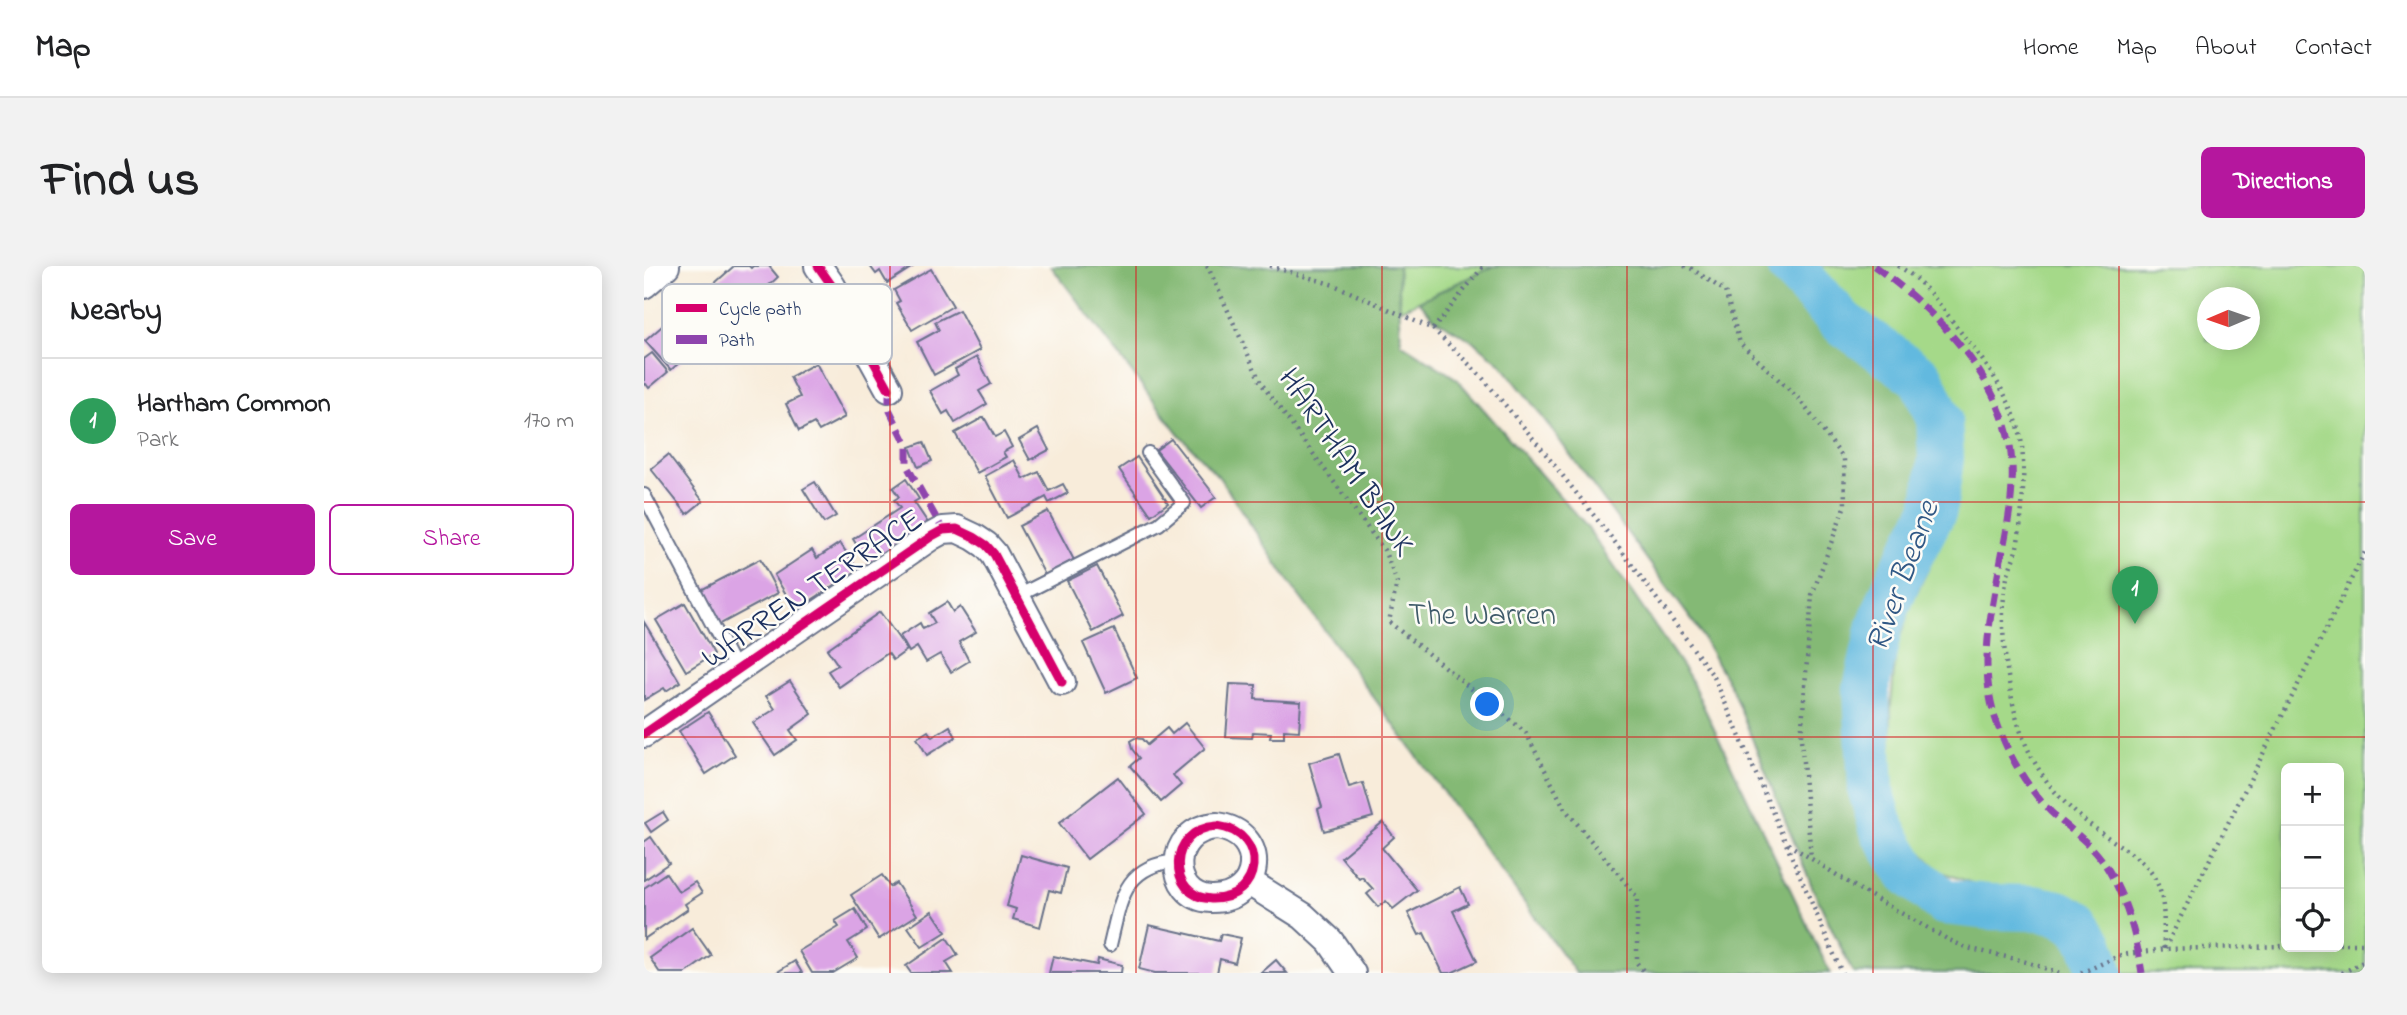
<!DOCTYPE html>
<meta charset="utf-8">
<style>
body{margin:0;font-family:"Indie Flower",sans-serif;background:#f2f2f2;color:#202124}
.controls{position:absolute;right:21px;bottom:21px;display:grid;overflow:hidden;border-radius:10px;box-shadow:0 4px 18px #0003}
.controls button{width:63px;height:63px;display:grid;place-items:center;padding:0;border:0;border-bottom:2px solid #e0e0e0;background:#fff;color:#202124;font:35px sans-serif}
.compass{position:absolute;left:1553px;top:21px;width:63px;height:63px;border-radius:50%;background:#fff;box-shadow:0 4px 18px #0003;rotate:268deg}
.you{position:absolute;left:844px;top:439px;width:24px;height:24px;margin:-18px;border:5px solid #fff;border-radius:50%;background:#1a73e8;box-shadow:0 0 0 10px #1a73e833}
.badge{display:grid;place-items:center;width:46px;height:46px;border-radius:50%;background:#b5179e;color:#fff;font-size:23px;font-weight:700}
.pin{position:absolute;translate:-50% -58px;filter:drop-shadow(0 2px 4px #0008)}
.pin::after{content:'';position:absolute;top:37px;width:24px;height:21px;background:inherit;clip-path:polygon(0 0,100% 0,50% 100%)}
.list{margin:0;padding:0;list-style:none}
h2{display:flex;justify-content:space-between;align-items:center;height:91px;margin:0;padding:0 28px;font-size:30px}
h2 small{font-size:23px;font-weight:400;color:#757577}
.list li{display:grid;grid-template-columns:46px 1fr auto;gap:21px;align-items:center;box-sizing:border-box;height:126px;padding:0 28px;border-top:2px solid #e0e0e0}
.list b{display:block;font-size:26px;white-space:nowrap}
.list p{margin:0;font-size:23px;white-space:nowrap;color:#757577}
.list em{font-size:23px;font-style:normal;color:#757577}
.actions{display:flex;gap:14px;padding:21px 28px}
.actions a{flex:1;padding:16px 0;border:2px solid #b5179e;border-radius:10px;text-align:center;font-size:24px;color:#b5179e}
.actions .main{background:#b5179e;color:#fff}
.icon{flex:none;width:38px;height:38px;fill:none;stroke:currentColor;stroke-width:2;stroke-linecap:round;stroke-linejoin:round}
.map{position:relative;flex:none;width:1721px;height:707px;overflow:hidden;border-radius:10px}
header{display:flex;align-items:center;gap:42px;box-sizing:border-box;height:98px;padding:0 35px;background:#fff;border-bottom:2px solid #e0e0e0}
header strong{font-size:33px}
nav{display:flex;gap:38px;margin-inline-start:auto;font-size:24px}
.intro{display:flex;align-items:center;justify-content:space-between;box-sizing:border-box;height:168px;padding:0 42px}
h1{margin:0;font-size:49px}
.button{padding:18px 32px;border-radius:10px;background:#b5179e;color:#fff;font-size:24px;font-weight:700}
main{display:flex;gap:42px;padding:0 42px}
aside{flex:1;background:#fff;border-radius:10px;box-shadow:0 4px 18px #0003}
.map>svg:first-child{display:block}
.green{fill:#a5d989;stroke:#608474;stroke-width:2;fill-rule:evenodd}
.forest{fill:#84b975;stroke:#50746a;stroke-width:2}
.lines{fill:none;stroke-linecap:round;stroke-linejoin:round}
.river{stroke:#62b9df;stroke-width:46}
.building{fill:#dba4e5}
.lane-casing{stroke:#687189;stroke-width:16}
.street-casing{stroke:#687189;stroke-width:30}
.path{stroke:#687189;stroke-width:4.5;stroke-dasharray:2 5;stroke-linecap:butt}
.lane{stroke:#fff;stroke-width:12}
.street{stroke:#fff;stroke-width:26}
.quiet{stroke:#8e44ad;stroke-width:7;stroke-dasharray:14 7;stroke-linecap:butt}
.cycleway-casing{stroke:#fdfcf7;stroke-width:13}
.cycleway{stroke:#d6006c;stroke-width:9}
.grid{fill:none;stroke:#d62828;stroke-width:2;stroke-opacity:0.55}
.labels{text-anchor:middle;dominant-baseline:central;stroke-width:5;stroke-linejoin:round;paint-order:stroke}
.street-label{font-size:32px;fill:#1b2f5e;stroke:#fdfcf7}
.park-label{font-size:32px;fill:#3e5a69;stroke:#fdfcf7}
.water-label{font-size:33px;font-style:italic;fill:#305885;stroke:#fdfcf7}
.key{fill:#fdfcf7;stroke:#b9bec9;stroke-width:2}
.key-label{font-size:19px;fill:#1b2f5e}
</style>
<header>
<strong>Map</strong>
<nav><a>Home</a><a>Map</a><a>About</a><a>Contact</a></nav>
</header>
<div class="intro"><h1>Find us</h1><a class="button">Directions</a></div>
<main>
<aside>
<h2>Nearby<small></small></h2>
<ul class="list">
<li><span class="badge" style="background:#2e9e5b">1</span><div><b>Hartham Common</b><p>Park</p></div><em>170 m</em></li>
</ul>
<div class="actions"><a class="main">Save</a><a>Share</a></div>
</aside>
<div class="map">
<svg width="1721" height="707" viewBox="0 0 1721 707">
<rect width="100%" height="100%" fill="#fdfcf7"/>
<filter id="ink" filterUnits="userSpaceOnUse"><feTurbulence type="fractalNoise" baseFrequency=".0143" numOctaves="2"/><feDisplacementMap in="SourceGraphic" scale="14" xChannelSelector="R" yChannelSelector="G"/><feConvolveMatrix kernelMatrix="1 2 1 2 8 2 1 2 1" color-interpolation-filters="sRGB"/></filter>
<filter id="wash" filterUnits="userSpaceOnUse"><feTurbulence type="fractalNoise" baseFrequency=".00686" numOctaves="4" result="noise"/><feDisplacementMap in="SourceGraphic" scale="28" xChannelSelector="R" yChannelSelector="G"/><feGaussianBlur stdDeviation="1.57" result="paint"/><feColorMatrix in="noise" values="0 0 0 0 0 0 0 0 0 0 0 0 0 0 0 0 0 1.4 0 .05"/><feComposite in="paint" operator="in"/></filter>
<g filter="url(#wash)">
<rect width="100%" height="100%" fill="#f8ecda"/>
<g class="green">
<polygon points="754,0 850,0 756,44"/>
<path d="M 1166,0 L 1721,0 L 1721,707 L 1471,707 L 1467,686 L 1468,673 L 1436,633 L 1402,624 L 1353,626 L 1297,606 L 1261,570 L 1246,512 L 1247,438 L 1252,382 L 1269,334 L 1311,248 L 1314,204 L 1302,137 L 1293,109 L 1187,24 ZM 1563,32 L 1605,32 L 1605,74 L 1563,74 ZM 1695,502 L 1695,681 L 1642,681 L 1642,502 Z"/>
</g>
<g class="forest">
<polygon points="407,0 754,0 757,77 813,113 943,261 1045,410 1186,707 932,707 645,316 575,211 534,167"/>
<polygon points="850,0 1135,0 1192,62 1260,107 1282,140 1293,203 1283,241 1229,330 1211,396 1214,548 1235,599 1276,638 1327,655 1398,659 1425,675 1440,697 1443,707 1209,707 1169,623 1088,423 1052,360 891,141 856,97 829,75 791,53 775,35"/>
</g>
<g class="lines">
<polyline class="river" points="1146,0 1199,57 1277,112 1295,153 1297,192 1290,244 1255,311 1236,359 1222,422 1227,525 1239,565 1264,606 1300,636 1345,641 1390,642 1415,647 1434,657 1447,677 1457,707"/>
</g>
<g id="blocks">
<g class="building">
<polygon points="90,0 105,0 107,2 109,0 125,0 134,11 107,36 110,40 90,57 62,25"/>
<polygon points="226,0 270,0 243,17 236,5 232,8"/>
<polygon points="287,3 309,40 268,64 252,37 256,35 250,24"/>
<polygon points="67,35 83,53 75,60 80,66 69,75 65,70 27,104 1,75 40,41 48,51"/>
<polygon points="315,44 336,84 290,109 273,76 295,64 291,56"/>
<polygon points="8,87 24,106 5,122 2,118 0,119 0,93"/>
<polygon points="333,91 347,118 335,125 343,138 311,157 304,145 299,148 286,125 314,109 311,103"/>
<polygon points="172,97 201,151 175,165 170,157 155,165 142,138 156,131 146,111"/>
<polygon points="340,151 351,171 360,166 368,181 359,186 362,191 333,207 311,167"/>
<polygon points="394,163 405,184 386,194 375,174"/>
<polygon points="527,173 572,231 557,242 512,184"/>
<polygon points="280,176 288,195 274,201 266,181"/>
<polygon points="24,189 59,235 43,248 7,203"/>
<polygon points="493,191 524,237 507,249 475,203"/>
<polygon points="370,194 380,213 395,206 405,225 419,218 424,227 405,237 402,231 363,252 341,210"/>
<polygon points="262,213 275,233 270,236 284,257 224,297 209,273 256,242 250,234 255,231 249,222"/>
<polygon points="171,216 192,250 180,257 159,223"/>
<polygon points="404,245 430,294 401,309 375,260"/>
<polygon points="196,277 214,304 152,344 130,309 168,284 173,292"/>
<polygon points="116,293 134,327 73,360 55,325"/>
<polygon points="453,300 479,350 449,366 423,315"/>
<polygon points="303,336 309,346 316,341 332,366 315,376 325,395 307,406 296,388 282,396 273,381 265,386 256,370 276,357 279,363 291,357 285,347"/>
<polygon points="41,337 70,388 42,405 12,354"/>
<polygon points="236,346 263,384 249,394 244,387 195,421 184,405 194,399 183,383"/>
<polygon points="0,356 36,416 22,425 20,422 0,434"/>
<polygon points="470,363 493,412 462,427 439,377"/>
<polygon points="146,415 168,448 146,464 153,474 131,489 109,457 131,443 122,430"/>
<polygon points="586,418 612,419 611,433 657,436 655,465 640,464 640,472 626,472 627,467 609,466 608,472 582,471"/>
<polygon points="64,446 91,489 62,508 35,465"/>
<polygon points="541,457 561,482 529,509 537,519 517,536 486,500 495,492 488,483 486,475 491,472 498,473 503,479 523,462 528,468"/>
<polygon points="306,460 312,471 283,489 273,472 284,465 288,471"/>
<polygon points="695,488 705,521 719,517 729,551 680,565 674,543 678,541 665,497"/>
<polygon points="474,511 502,548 443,593 415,557"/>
<polygon points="19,546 24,554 7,566 1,557"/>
<polygon points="739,556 750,571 738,582 773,624 749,643 742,635 734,641 723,628 729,623 718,611 715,613 697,591"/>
<polygon points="7,571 25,597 0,614 0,576"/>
<polygon points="377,589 423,602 417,627 405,624 396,661 369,653 372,643 363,640"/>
<polygon points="22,607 35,626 51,616 58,627 41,638 44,643 0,673 0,622"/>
<polygon points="238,609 246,621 252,617 273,649 235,673 207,629"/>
<polygon points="816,621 824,638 809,645 833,695 807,707 799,707 780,667 775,669 764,647"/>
<polygon points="211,643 223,664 204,676 214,692 189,707 168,707 155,685 195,661 191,655"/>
<polygon points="288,645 302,666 278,681 264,661"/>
<polygon points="505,659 575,675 577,668 597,672 591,697 576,693 573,707 511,707 495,703"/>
<polygon points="48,662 67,689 42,707 16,707 6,692"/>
<polygon points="303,672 314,689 302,696 309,707 267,707 262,700"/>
<polygon points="409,690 453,699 454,693 478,699 477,707 405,707"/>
<polygon points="632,694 643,707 617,707"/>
<polygon points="151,695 158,707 132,707"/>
</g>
</g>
</g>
<g filter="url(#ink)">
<use href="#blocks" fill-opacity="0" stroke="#687189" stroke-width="2"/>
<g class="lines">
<g class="lane-casing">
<g id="lane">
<polyline points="0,229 93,405"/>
<polyline points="372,331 515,258 540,237 504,187"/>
<path d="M 466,679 C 477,634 479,599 534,595"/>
</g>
</g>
<g class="street-casing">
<g id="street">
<polyline points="174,0 188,20 245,123"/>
<polyline points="0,19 22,0"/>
<polyline points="0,468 288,270 299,264 313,263 330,271 342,279 350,288 418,416"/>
<path d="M 573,560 C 625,567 619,634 567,633 C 523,631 522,563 573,560 Z"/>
<polyline points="605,616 659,650 686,675 708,707"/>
</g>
</g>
<g class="path">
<polyline points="562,0 564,1 617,117 740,284 753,316 745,356 882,467 921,543 993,631 993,697 1001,707"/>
<polyline points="626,0 690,19 789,63 837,110 897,182 977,284 1070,411 1198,707"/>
<polyline points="1040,0 1048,3 1081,25 1096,77 1155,133 1200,193 1201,239 1168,329 1157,472 1167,592"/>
<path d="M 1254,0 C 1282,16 1300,45 1319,69 C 1341,96 1363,126 1374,160 C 1383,188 1379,251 1373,281 C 1370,293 1364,304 1362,317 C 1355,353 1361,396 1368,433 C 1379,489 1406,530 1452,563 C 1473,579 1504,593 1514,619 C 1522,638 1519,663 1520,683"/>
<polyline points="789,63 838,2 843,0"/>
<polyline points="1144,578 1218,625 1303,673 1323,682 1376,694 1415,707"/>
<polyline points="1695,678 1721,678"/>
<polyline points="1521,682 1721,286"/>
<polyline points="1437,707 1477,689 1520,683 1642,680"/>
<polyline points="1698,707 1721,695"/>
</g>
<use href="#lane" class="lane"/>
<use href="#street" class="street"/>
<g class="quiet">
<path d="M 1230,0 C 1289,42 1359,112 1367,188 C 1372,227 1361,271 1354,309 C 1345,356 1336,403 1351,451 C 1362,485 1382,521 1407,546 C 1425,563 1446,576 1460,597 C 1482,630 1492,669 1498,707"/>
<polyline points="245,123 245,143 263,179 263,200 299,264"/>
</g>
<g class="cycleway-casing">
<g id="cycleway">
<polyline points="174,0 188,20 245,123"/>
<polyline points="0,468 288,270 299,264 313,263 330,271 342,279 350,288 418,416"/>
<path d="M 573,560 C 625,567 619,634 567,633 C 523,631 522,563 573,560 Z"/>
</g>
</g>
<use href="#cycleway" class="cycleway"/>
</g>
</g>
<path class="grid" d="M 246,0 L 246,707M 492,0 L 492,707M 738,0 L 738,707M 983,0 L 983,707M 1229,0 L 1229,707M 1475,0 L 1475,707M 0,236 L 1721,236M 0,471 L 1721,471"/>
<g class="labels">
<g class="street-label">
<text transform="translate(701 197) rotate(56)">HARTHAM BANK</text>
<text transform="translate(169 324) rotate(-34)">WARREN TERRACE</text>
</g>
<g class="park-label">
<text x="838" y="350">The Warren</text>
</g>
<g class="water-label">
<text transform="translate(1260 311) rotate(-70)">River Beane</text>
</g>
</g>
<rect x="18" y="18" width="230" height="80" rx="10" class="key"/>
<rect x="32" y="38" width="31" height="8" fill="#d6006c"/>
<rect x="32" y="69" width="31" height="9" fill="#8e44ad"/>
<g class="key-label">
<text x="75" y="49">Cycle path</text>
<text x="75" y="80">Path</text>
</g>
</svg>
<div class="controls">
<button>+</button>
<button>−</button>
<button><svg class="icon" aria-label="locate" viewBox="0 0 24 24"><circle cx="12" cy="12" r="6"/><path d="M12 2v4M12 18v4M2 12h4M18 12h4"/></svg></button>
</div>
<svg class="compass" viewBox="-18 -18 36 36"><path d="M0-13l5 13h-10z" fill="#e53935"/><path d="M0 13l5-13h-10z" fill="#757577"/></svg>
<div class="you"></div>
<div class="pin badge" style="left:1491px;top:358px;background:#2e9e5b">1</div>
</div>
</main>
